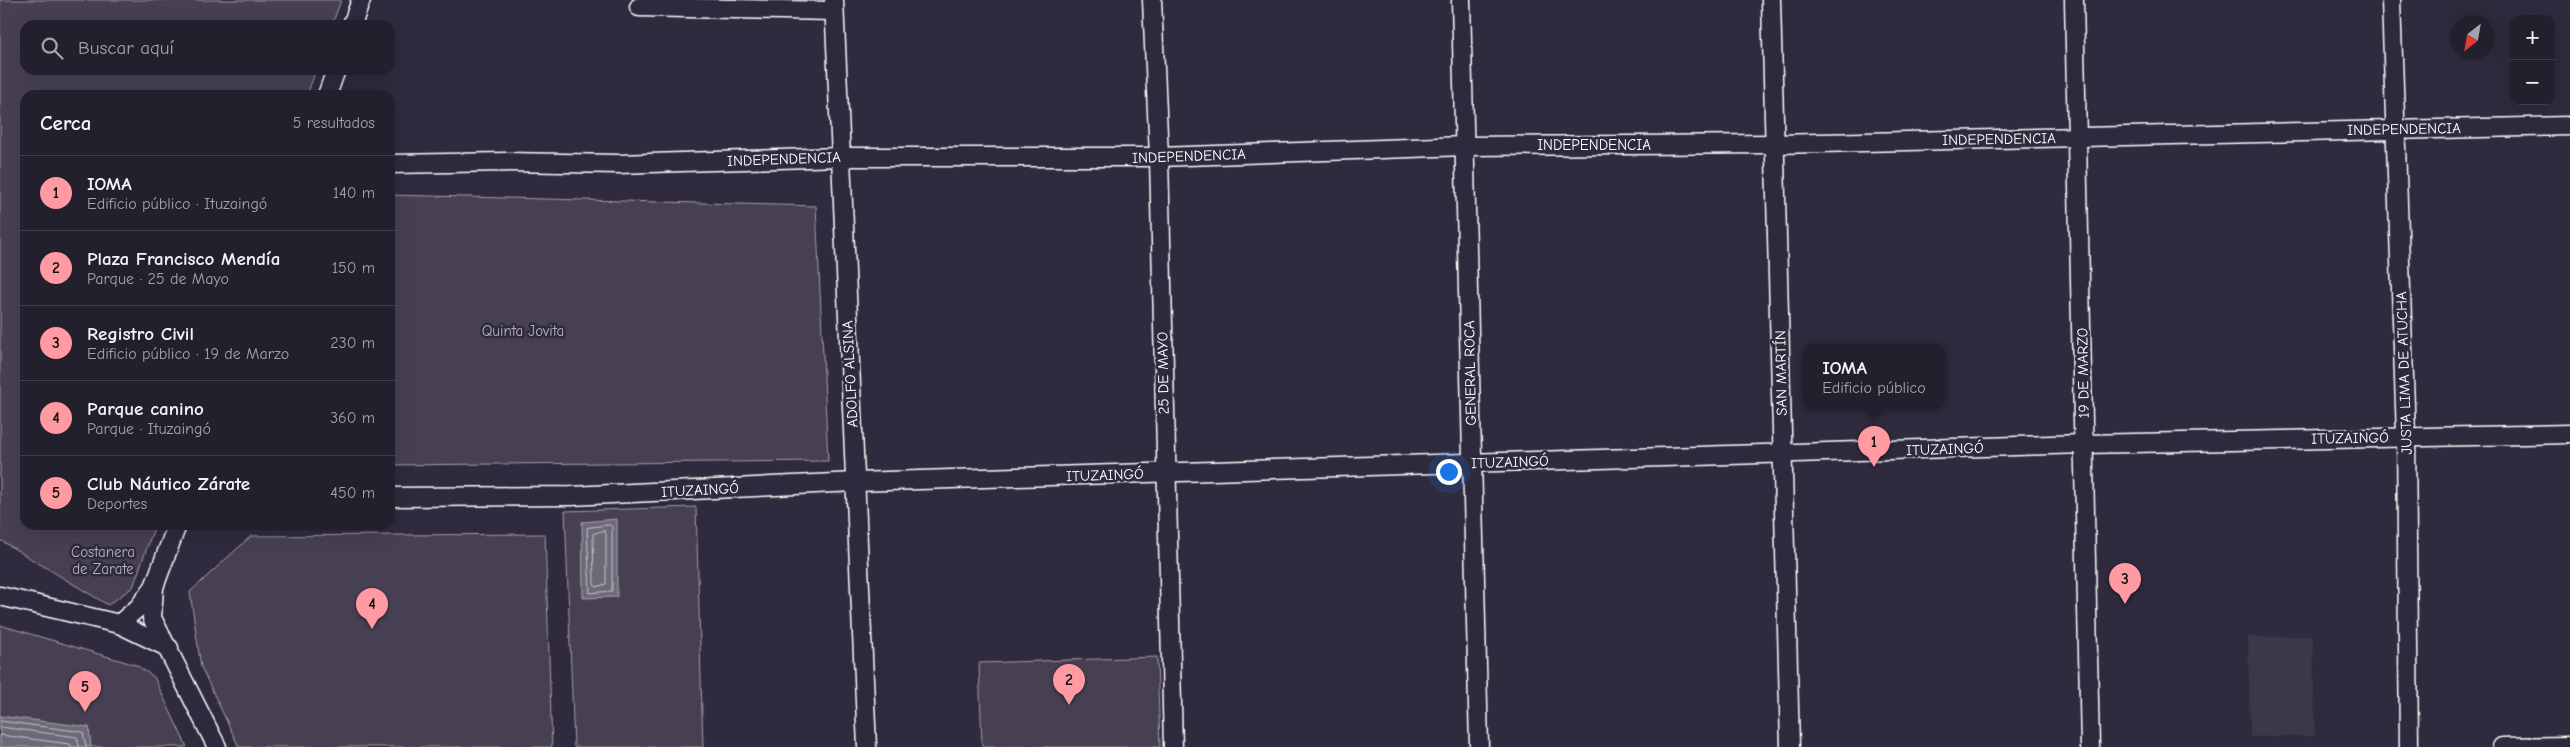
<!DOCTYPE html>
<html lang="es">
<meta charset="utf-8">
<style>
body{margin:0;font-family:"Comic Neue",sans-serif;background:#2b2836;color:#f1f3f6}
.controls{position:absolute;right:15px;top:15px;display:grid;overflow:hidden;border-radius:10px;box-shadow:0 5px 20px #0002}
.controls button{width:45px;height:45px;display:grid;place-items:center;padding:0;border:0;border-bottom:1px solid #403e4a;background:#23202e;color:#f1f3f6;font:25px sans-serif}
.compass{position:absolute;left:2450px;top:15px;width:45px;height:45px;border-radius:50%;background:#23202e;box-shadow:0 5px 20px #0002;rotate:211deg}
.you{position:absolute;left:1448px;top:471px;width:18px;height:18px;margin:-12px;border:4px solid #fff;border-radius:50%;background:#1a73e8;box-shadow:0 0 0 8px #1a73e833}
.badge{display:grid;place-items:center;width:32px;height:32px;border-radius:50%;background:#ff9aa2;color:#111;font-size:16px;font-weight:700}
.pin{position:absolute;translate:-50% -41px;filter:drop-shadow(0 1px 2px #0008)}
.pin::after{content:'';position:absolute;top:26px;width:18px;height:15px;background:inherit;clip-path:polygon(0 0,100% 0,50% 100%)}
.popup{position:absolute;left:1803px;top:344px;width:142px;height:65px;box-sizing:border-box;display:grid;place-content:center;border-radius:10px;background:#23202e;filter:drop-shadow(0 1px 4px #0005);font-size:16px;white-space:nowrap;color:#a3a3aa}
.popup b{font-size:19px;color:#f1f3f6}
.popup::after{content:'';position:absolute;left:50%;top:100%;margin-left:-10px;border:10px solid transparent;border-top-color:#23202e}
.list{margin:0;padding:0;list-style:none}
h2{display:flex;justify-content:space-between;align-items:center;height:65px;margin:0;padding:0 20px;font-size:21px}
h2 small{font-size:16px;font-weight:400;color:#a3a3aa}
.list li{display:grid;grid-template-columns:32px 1fr auto;gap:15px;align-items:center;box-sizing:border-box;height:75px;padding:0 20px;border-top:1px solid #403e4a}
.list b{display:block;font-size:19px;white-space:nowrap}
.list p{margin:0;font-size:16px;white-space:nowrap;color:#a3a3aa}
.list em{font-size:16px;font-style:normal;color:#a3a3aa}
.icon{flex:none;width:28px;height:28px;fill:none;stroke:currentColor;stroke-width:2;stroke-linecap:round;stroke-linejoin:round}
.map{position:relative;flex:none;width:2570px;height:747px;overflow:hidden}
.search{position:absolute;background:#23202e;box-shadow:0 5px 20px #0002;left:20px;top:20px;width:375px;height:55px;display:flex;align-items:center;gap:12px;box-sizing:border-box;padding:0 18px;border-radius:15px;color:#a3a3aa;font-size:19px}
.panel{position:absolute;background:#23202e;box-shadow:0 5px 20px #0002;left:20px;top:90px;width:375px;height:440px;border-radius:15px}
.map>svg:first-child{display:block}
.built{fill:#3c3749}
.green{fill:#464152;stroke:#a2a0a8}
.water{fill:#6d6a77;stroke:#a7a6ad}
.lines{fill:none;stroke-linecap:round;stroke-linejoin:round}
.shore{stroke:#c5c3c9;stroke-width:1}
.minor-casing{stroke:#fff;stroke-width:21}
.minor{stroke:#2f2a3d;stroke-width:18}
.labels{text-anchor:middle;dominant-baseline:central;stroke-width:5;stroke-linejoin:round;paint-order:stroke}
.street-label{font-size:15px;fill:#fff;stroke:#2f2a3d}
.park-label{font-size:15px;fill:#b5b3ba;stroke:#2f2a3d}
</style>
<div class="map">
<svg width="2570" height="747" viewBox="0 0 2570 747">
<rect width="100%" height="100%" fill="#2f2a3d"/>
<filter id="ink" filterUnits="userSpaceOnUse"><feTurbulence type="fractalNoise" baseFrequency=".02" numOctaves="2"/><feDisplacementMap in="SourceGraphic" scale="10" xChannelSelector="R" yChannelSelector="G"/><feConvolveMatrix kernelMatrix="1 2 1 2 8 2 1 2 1" color-interpolation-filters="sRGB"/></filter>
<g filter="url(#ink)">
<polygon class="built" points="2313,636 2315,736 2250,737 2248,637"/>
<g class="green">
<polygon points="0,0 341,0 332,25 25,25 25,70 316,70 307,95 25,95 25,525 155,525 133,587 108,605 0,540"/>
<polygon points="390,195 816,206 828,461 390,465"/>
<polygon points="696,507 703,747 574,747 565,511"/>
<polygon points="545,534 552,747 239,747 201,667 190,592 251,536"/>
<polygon points="0,625 136,665 154,677 187,747 0,747"/>
<polygon points="1157,657 1160,747 982,747 979,663"/>
</g>
<g class="water">
<polygon points="617,519 617,597 583,598 582,522"/>
<polygon points="0,716 89,727 91,747 0,747"/>
</g>
<g class="lines">
<g class="shore">
<polygon points="610,525 612,527 612,591 590,593 587,528"/>
<polygon points="604,531 606,534 606,584 596,587 594,584 593,534"/>
<polyline points="0,721 83,732 86,747"/>
<polyline points="0,727 77,737 79,747"/>
<polyline points="0,735 70,744 72,747"/>
</g>
<g class="minor-casing">
<g id="minor">
<polyline points="834,0 867,747"/>
<polyline points="1152,0 1159,157 1173,747"/>
<polyline points="1461,0 1479,747"/>
<polyline points="1771,0 1790,747"/>
<polyline points="2074,0 2090,747"/>
<polyline points="2391,0 2406,436 2409,747"/>
<polyline points="639,7 834,11"/>
<polyline points="352,25 361,0"/>
<polyline points="327,95 336,70"/>
<polyline points="390,164 506,162 618,164 840,157 1159,157 1465,146 1775,144 2570,126"/>
<polyline points="390,497 571,496 855,482 2084,444 2570,434"/>
<polyline points="177,525 154,587 152,618 217,747"/>
<polyline points="0,596 119,624 169,648"/>
<polyline points="119,624 139,607 154,587"/>
<polyline points="2502,747 2570,746"/>
</g>
</g>
<use href="#minor" class="minor"/>
</g>
</g>
<g class="labels">
<g class="street-label">
<text transform="translate(2404 129) rotate(-1)">INDEPENDENCIA</text>
<text transform="translate(1999 139) rotate(-1)">INDEPENDENCIA</text>
<text x="1594" y="145">INDEPENDENCIA</text>
<text transform="translate(1189 156) rotate(-2)">INDEPENDENCIA</text>
<text transform="translate(784 159) rotate(-2)">INDEPENDENCIA</text>
<text transform="translate(1163 373) rotate(-91)">25 DE MAYO</text>
<text transform="translate(1470 373) rotate(-91)">GENERAL ROCA</text>
<text transform="translate(1781 373) rotate(-91)">SAN MARTÍN</text>
<text transform="translate(2083 373) rotate(-91)">19 DE MARZO</text>
<text transform="translate(2404 373) rotate(-92)">JUSTA LIMA DE ATUCHA</text>
<text transform="translate(850 374) rotate(-93)">ADOLFO ALSINA</text>
<text transform="translate(2350 438) rotate(-1)">ITUZAINGÓ</text>
<text transform="translate(1945 449) rotate(-2)">ITUZAINGÓ</text>
<text transform="translate(1510 462) rotate(-2)">ITUZAINGÓ</text>
<text transform="translate(1105 475) rotate(-2)">ITUZAINGÓ</text>
<text transform="translate(700 490) rotate(-3)">ITUZAINGÓ</text>
</g>
<g class="park-label">
<text x="523" y="331">Quinta Jovita</text>
<text x="103" y="552">Costanera<tspan x="103" dy="17">de Zarate</tspan></text>
</g>
</g>
</svg>
<div class="controls">
<button>+</button>
<button>−</button>
</div>
<svg class="compass" viewBox="-18 -18 36 36"><path d="M0-13l5 13h-10z" fill="#e53935"/><path d="M0 13l5-13h-10z" fill="#a3a3aa"/></svg>
<div class="you"></div>
<div class="pin badge" style="left:1874px;top:467px">1</div>
<div class="popup"><b>IOMA</b>Edificio público</div>
<div class="pin badge" style="left:1069px;top:705px">2</div>
<div class="pin badge" style="left:2125px;top:604px">3</div>
<div class="pin badge" style="left:372px;top:629px">4</div>
<div class="pin badge" style="left:85px;top:712px">5</div>
<div class="search"><svg class="icon" aria-label="search" viewBox="0 0 24 24"><circle cx="10" cy="10" r="6"/><path d="M15 15l6 6"/></svg>Buscar aquí</div>
<section class="panel">
<h2>Cerca<small>5 resultados</small></h2>
<ul class="list">
<li><span class="badge">1</span><div><b>IOMA</b><p>Edificio público · Ituzaingó</p></div><em>140 m</em></li>
<li><span class="badge">2</span><div><b>Plaza Francisco Mendía</b><p>Parque · 25 de Mayo</p></div><em>150 m</em></li>
<li><span class="badge">3</span><div><b>Registro Civil</b><p>Edificio público · 19 de Marzo</p></div><em>230 m</em></li>
<li><span class="badge">4</span><div><b>Parque canino</b><p>Parque · Ituzaingó</p></div><em>360 m</em></li>
<li><span class="badge">5</span><div><b>Club Náutico Zárate</b><p>Deportes</p></div><em>450 m</em></li>
</ul>
</section>
</div>
